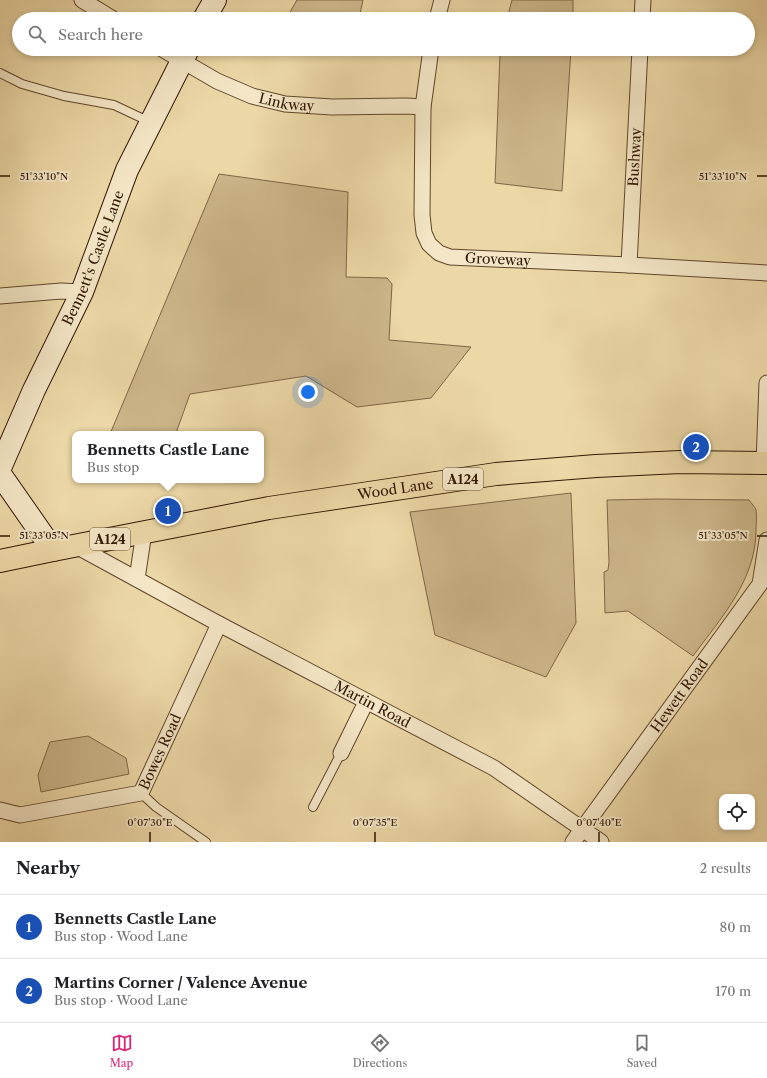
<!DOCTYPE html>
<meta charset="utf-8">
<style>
body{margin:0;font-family:"Libre Caslon Text",serif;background:#f2f2f2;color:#202124}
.controls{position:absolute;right:12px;bottom:12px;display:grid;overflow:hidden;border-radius:8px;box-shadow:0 2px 6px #0003}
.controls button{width:36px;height:36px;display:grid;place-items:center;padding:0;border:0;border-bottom:1px solid #e0e0e0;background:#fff;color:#202124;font:20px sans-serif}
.you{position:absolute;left:308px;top:392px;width:14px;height:14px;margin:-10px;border:3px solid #fff;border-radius:50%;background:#1a73e8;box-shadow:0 0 0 6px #1a73e833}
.badge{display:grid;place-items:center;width:26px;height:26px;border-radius:50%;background:#db2777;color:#fff;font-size:13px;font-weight:700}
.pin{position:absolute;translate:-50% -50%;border:2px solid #fff;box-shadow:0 1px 4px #0006}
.popup{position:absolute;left:72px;top:431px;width:192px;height:52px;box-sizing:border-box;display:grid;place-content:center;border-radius:8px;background:#fff;filter:drop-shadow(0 1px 3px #0005);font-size:13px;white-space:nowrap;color:#757577}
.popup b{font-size:15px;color:#202124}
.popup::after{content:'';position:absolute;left:50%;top:100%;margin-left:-8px;border:8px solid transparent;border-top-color:#fff}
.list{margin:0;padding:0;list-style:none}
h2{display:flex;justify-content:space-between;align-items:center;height:52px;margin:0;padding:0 16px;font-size:17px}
h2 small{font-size:13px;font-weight:400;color:#757577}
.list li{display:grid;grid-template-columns:26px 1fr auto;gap:12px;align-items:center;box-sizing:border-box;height:64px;padding:0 16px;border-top:1px solid #e0e0e0}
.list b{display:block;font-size:15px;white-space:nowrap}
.list p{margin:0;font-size:13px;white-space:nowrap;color:#757577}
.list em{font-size:13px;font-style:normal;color:#757577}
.icon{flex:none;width:22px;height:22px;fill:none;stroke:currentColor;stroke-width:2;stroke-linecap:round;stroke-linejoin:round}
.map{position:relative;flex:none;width:767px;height:842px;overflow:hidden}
.search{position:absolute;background:#fff;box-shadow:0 2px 6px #0003;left:12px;right:12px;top:12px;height:44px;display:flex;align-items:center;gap:10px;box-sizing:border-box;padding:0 14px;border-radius:22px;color:#757577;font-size:15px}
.sheet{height:180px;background:#fff}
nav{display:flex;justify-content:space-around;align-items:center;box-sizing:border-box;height:56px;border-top:1px solid #e0e0e0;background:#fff;font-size:11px;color:#757577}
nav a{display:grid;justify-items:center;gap:2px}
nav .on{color:#db2777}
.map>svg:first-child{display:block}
.green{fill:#ccb68a;stroke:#7e6645}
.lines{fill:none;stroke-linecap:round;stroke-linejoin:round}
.service-casing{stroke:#5f462a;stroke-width:10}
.minor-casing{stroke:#5f462a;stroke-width:17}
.secondary-casing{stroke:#301600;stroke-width:24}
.primary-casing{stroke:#301600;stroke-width:24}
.service{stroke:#f3e5c5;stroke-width:8}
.minor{stroke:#f3e5c5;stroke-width:15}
.secondary{stroke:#f3e5c5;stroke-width:22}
.primary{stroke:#ecd7a6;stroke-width:22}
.ticks{fill:none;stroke:#301600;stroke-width:1.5}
.labels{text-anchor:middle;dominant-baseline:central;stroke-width:4;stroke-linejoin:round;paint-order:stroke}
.shield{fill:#f3e5c5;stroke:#6a543b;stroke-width:1}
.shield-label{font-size:13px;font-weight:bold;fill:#301600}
.street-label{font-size:14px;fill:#301600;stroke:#f3e5c5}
.ticks-label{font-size:10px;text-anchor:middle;fill:#301600;stroke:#f3e5c5;stroke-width:4;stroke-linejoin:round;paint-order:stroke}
</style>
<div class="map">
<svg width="767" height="842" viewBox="0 0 767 842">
<rect width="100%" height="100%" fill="#ecd7a6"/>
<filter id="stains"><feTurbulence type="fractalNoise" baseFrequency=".005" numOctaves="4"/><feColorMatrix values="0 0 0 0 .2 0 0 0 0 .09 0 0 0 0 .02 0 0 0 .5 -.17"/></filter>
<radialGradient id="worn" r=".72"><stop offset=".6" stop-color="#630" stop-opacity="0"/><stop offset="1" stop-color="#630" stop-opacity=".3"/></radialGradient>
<g class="green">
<polygon points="297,0 363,0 359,19 286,19"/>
<polygon points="512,0 573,0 573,19 507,19"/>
<polygon points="501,49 571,49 562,191 495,183 500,54"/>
<polygon points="219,174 348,192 346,277 387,278 392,284 389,340 471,347 431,398 357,407 306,376 190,394 176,433 169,434 110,434"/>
<polygon points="571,493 576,623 546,677 435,635 410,512"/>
<path d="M 657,499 L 749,500 C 751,503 755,507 756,510 C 757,515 756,526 756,532 C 755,581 721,618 693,656 L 628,611 L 605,613 L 604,572 L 608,570 L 609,562 L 607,500 Z"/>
<polygon points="88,736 126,758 129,774 41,792 38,775 50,742"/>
</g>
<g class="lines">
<g class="service-casing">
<g id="service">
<polyline points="0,73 22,84 64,96 114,105 150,122"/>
<polyline points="141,793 156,807 206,842"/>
<polyline points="313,807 341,753"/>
</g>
</g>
<g class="minor-casing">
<g id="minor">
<polyline points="82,0 113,19"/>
<polyline points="437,19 442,0"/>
<polyline points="642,19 643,0"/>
<path id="s1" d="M 162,49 L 217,81 L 252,96 L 285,104 L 332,107 L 406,106 L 423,107"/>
<path id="s2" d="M 431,49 L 423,107 L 422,215 L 424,233 L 429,244 L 439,253 L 450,257 L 629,265 L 767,273"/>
<path id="s3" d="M 629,265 L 640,49"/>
<polyline points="0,296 61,291 82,292"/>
<polyline points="764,463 767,383"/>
<path id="s4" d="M 76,546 L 219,624 L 494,768 L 601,842"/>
<polyline points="137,579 144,532"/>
<polyline points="341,753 366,702"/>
<path id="s5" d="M 0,810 L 20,815 L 141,793 L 219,624"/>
<path id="s6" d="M 573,842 L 760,584 L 767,540"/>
</g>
</g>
<g class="secondary-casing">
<g id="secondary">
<polyline points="204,19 215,0"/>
<path id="s7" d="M 0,468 L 34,390 L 82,292 L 127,170 L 188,49"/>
<polyline points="0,474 53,550"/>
</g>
</g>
<g class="primary-casing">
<g id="primary">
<path id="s8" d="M 0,561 L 53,550 L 269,508 L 496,474 L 596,466 L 680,462 L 767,463"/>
</g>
</g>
<use href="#service" class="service"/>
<use href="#minor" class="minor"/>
<use href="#secondary" class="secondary"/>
<use href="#primary" class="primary"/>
</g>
<path class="ticks" d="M 0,176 L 10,176M 757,176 L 767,176M 0,536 L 10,536M 757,536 L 767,536M 150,832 L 150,842M 375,832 L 375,842M 599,832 L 599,842"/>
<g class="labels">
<g class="shield">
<rect x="443" y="468" width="40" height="22" rx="3"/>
<rect x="90" y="528" width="40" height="22" rx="3"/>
</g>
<g class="shield-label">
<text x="463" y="479">A124</text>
<text x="110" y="539">A124</text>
</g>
<g class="street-label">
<text stroke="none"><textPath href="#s1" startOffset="137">Linkway</textPath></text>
<text stroke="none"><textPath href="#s3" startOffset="108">Bushway</textPath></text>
<text stroke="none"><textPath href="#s7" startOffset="230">Bennett's Castle Lane</textPath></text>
<text stroke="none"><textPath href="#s2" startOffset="270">Groveway</textPath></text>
<text stroke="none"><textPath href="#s8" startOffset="402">Wood Lane</textPath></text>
<text stroke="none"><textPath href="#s6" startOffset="181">Hewett Road</textPath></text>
<text stroke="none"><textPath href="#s4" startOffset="336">Martin Road</textPath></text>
<text stroke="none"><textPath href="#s5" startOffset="189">Bowes Road</textPath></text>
</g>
</g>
<g class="ticks-label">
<text x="44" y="180">51°33'10"N</text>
<text x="723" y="180">51°33'10"N</text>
<text x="44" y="539">51°33'05"N</text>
<text x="723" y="539">51°33'05"N</text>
<text x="150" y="826">0°07'30"E</text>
<text x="375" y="826">0°07'35"E</text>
<text x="599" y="826">0°07'40"E</text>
</g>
<rect width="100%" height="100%" filter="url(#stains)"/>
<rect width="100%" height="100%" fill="url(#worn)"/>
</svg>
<div class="controls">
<button><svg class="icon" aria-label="locate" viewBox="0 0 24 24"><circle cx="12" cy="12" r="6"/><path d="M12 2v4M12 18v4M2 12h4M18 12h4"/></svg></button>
</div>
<div class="you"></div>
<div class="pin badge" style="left:168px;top:511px;background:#1a4fb4">1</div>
<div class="popup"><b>Bennetts Castle Lane</b>Bus stop</div>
<div class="pin badge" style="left:696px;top:447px;background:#1a4fb4">2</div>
<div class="search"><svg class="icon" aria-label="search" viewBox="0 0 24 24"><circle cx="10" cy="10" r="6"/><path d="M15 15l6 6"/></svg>Search here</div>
</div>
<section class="sheet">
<h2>Nearby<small>2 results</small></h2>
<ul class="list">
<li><span class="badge" style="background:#1a4fb4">1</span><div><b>Bennetts Castle Lane</b><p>Bus stop · Wood Lane</p></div><em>80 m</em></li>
<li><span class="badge" style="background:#1a4fb4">2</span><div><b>Martins Corner / Valence Avenue</b><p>Bus stop · Wood Lane</p></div><em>170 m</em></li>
</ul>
</section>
<nav>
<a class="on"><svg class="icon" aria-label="map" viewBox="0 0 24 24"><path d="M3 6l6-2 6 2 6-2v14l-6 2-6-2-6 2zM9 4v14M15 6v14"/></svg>Map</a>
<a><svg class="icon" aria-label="directions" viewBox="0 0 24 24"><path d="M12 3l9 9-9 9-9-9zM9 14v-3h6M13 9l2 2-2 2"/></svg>Directions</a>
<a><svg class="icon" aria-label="saved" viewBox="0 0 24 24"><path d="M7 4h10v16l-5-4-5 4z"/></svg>Saved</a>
</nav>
